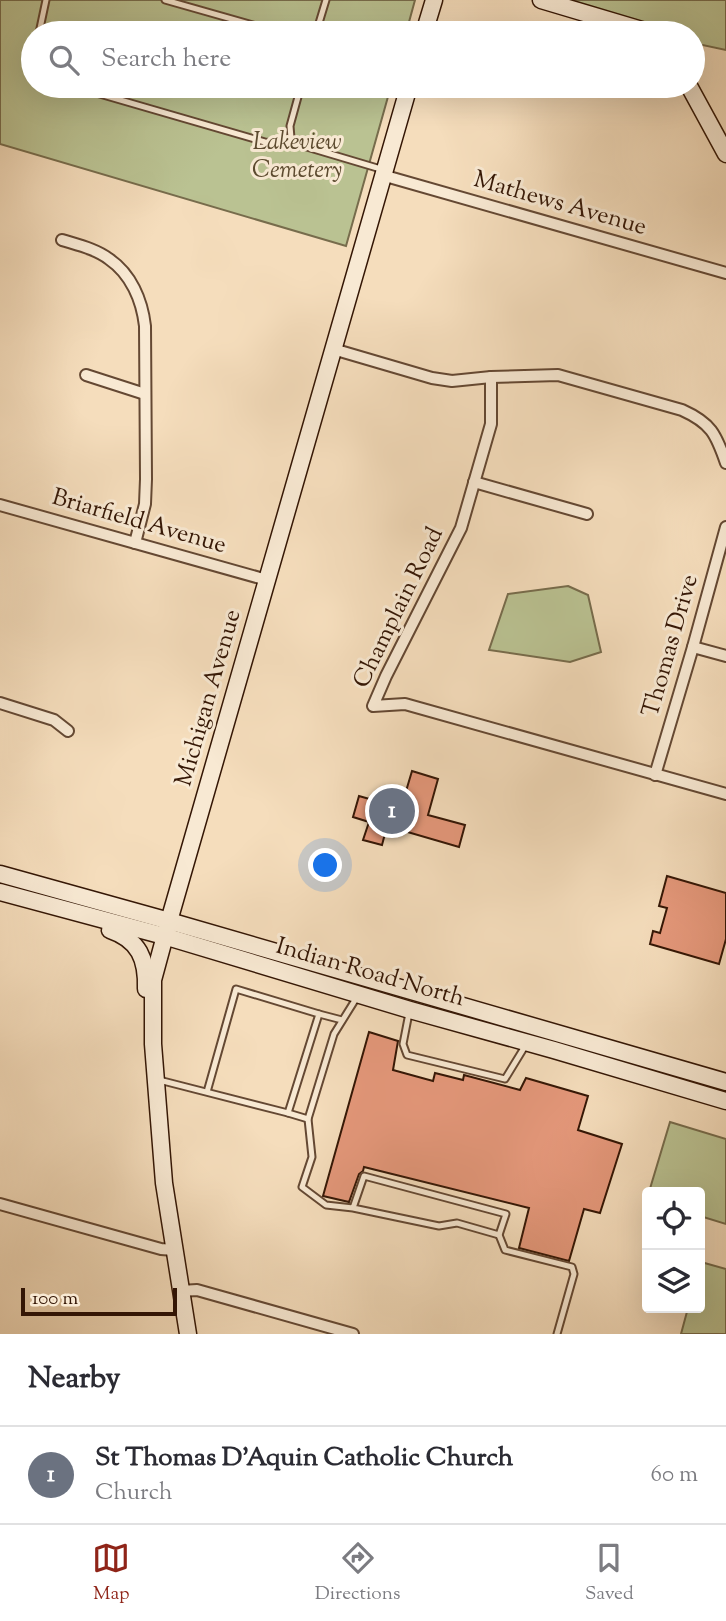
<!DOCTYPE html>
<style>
body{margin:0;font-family:"Sorts Mill Goudy",serif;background:#f2f2f3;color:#2b2b33}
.controls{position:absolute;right:21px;bottom:21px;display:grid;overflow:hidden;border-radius:7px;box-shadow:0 7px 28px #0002}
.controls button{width:63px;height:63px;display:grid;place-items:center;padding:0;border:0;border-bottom:2px solid #e1e1e2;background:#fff;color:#2b2b33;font:35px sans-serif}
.scale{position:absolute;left:21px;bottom:18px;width:156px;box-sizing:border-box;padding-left:7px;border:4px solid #341605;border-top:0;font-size:19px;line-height:24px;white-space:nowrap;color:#341605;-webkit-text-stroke:5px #f8e9d3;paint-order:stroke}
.you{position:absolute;left:326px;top:866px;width:24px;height:24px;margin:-18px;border:5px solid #fff;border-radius:50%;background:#1a73e8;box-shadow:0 0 0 10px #1a73e833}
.badge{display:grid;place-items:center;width:46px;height:46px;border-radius:50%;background:#8f2418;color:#fff;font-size:23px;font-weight:700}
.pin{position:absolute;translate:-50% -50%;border:4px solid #fff;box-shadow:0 2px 7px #0006}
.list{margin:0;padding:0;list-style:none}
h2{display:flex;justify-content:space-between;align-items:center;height:91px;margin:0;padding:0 28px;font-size:30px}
h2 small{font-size:23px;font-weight:400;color:#7c7c81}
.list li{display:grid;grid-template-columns:46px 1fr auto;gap:21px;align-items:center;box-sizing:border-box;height:98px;padding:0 28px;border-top:2px solid #e1e1e2}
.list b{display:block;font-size:26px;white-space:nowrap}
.list p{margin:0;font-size:23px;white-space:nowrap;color:#7c7c81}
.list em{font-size:23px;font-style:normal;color:#7c7c81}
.icon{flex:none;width:38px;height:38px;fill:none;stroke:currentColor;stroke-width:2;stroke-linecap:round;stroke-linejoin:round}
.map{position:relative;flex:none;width:726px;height:1334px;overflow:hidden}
.search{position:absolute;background:#fff;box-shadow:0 7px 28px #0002;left:21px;right:21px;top:21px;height:77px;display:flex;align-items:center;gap:18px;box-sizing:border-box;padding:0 24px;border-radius:38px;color:#7c7c81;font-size:26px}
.sheet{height:189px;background:#fff}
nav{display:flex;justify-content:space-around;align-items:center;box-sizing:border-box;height:98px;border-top:2px solid #e1e1e2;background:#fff;font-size:19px;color:#7c7c81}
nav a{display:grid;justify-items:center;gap:4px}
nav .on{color:#8f2418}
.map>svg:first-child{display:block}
.green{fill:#bac292;stroke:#776c4c;stroke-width:2}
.building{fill:#e5987b;stroke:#341605;stroke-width:2}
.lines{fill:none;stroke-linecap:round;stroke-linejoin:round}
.lane-casing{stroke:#644833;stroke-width:9}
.street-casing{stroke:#644833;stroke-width:14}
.secondary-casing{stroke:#341605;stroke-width:19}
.lane{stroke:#f8e9d3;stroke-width:5}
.street{stroke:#f8e9d3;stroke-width:10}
.secondary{stroke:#f8e9d3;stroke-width:16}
.labels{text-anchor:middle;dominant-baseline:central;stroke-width:6;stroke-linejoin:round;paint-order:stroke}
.park-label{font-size:24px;font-style:italic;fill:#5c4a2f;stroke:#f8e9d3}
.street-label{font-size:24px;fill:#341605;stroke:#f8e9d3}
</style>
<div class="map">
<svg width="726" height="1334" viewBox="0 0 726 1334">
<rect width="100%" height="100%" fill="#f5ddbc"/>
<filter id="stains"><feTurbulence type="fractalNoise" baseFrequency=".00286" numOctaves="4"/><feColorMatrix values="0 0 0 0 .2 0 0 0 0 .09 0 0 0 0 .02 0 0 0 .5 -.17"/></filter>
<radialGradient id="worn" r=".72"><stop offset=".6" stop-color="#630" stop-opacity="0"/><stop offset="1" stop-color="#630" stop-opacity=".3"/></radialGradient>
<g class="green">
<polygon points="0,0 415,0 406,33 33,33 33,86 391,86 346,246 0,144"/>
<polygon points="559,0 726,0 726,50 693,43 693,33 651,33"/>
<polygon points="568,586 588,595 601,652 570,662 489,650 508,594"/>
<polygon points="670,1122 726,1139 726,1224 700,1216 700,1192 649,1192"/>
<polygon points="701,1262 726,1269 726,1334 681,1334 688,1308 700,1308 700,1268"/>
</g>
<g class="building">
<polygon points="412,771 438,779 428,815 465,825 459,847 387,826 382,845 363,840 369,822 353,817 359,796 401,808"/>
<polygon points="667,876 726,893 726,939 719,964 650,944 653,931 660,933 667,908 659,906"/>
<polygon points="369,1032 398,1041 393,1070 433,1081 435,1073 463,1080 464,1075 520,1090 526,1078 588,1096 578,1130 622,1144 600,1213 584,1209 569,1261 519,1248 529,1208 364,1167 363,1171 359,1174 349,1202 323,1196"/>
</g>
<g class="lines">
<g class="lane-casing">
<g id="lane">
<polyline points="165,0 281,33"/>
<polyline points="39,33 46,0"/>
<polyline points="316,33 326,0"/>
<polyline points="72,86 265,142 276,143 291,138 300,145 384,170"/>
<polyline points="291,138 290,126 301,86"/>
<polyline points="409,1013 403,1044 407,1055 505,1079 527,1043"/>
<polyline points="319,1014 342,1020"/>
<polyline points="159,1080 288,1113 319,1014 236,989 207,1092"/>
<polyline points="288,1113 308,1119"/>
<polyline points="353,1208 364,1176 506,1214 499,1235 457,1223 439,1226 353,1208 326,1205 302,1187 312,1157 308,1119 334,1034 357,997"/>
<polyline points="499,1235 505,1250 572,1267 574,1274 557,1334"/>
</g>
</g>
<g class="street-casing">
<g id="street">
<polyline points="382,175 726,273"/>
<path d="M 62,240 C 78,245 96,249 109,259 C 131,274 142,300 145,326 L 146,479 L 145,504 L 135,543"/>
<path d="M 333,349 L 432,378 L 452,381 L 491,377 L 558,375 L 682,410 C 711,423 716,434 726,463"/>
<polyline points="86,375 145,394"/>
<polyline points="491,377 491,424 461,528 386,676 373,706 405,704 726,794"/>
<polyline points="474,482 587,514"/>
<polyline points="0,505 267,580"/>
<polyline points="693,647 726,656"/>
<polyline points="0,703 54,720 68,731"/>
<polyline points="655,775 693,647 726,527"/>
<polyline points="0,1204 161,1249 174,1250"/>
<polyline points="181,1291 197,1290 353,1334"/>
</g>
</g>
<g class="secondary-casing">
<g id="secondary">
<polyline points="541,0 652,33"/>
<polyline points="424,33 434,0"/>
<polyline points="689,86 726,154"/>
<polyline points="0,874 169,921 726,1082"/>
<polyline points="0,892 164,936 410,1010 554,1050 726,1101"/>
<path d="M 110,930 C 139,940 147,959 146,989"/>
<polyline points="188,1334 164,1183 153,1044 153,980 169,921 409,86"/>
</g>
</g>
<use href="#lane" class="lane"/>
<use href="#street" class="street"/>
<use href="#secondary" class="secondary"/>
</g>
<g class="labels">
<g class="park-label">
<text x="297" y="143">Lakeview<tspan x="297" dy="28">Cemetery</tspan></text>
</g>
<g class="street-label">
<text transform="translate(560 204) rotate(16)">Mathews Avenue</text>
<text transform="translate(139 522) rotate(16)">Briarfield Avenue</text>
<text transform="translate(399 608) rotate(-64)">Champlain Road</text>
<text transform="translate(671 646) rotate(-74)">Thomas Drive</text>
<text transform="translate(209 698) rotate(-74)">Michigan Avenue</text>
<text transform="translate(370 973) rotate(16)">Indian Road North</text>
</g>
</g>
<rect width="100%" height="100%" filter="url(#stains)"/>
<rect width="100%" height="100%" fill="url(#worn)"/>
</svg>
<div class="controls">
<button><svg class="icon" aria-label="locate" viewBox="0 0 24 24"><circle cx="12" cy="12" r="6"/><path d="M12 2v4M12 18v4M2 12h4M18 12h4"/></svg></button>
<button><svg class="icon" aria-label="layers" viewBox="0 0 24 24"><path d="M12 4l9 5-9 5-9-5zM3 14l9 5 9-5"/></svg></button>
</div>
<div class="scale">100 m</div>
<div class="you"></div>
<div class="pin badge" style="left:392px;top:811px;background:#6b7280">1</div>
<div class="search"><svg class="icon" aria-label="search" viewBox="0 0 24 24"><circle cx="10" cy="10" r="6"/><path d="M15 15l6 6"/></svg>Search here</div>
</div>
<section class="sheet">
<h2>Nearby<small></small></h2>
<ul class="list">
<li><span class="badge" style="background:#6b7280">1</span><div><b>St Thomas D'Aquin Catholic Church</b><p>Church</p></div><em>60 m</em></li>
</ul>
</section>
<nav>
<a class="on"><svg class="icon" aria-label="map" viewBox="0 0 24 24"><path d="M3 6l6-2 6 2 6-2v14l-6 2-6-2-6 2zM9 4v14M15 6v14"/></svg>Map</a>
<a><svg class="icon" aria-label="directions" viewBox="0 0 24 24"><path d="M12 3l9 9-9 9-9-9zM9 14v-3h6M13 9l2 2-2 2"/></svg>Directions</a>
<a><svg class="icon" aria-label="saved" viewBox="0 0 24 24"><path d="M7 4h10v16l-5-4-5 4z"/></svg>Saved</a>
</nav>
